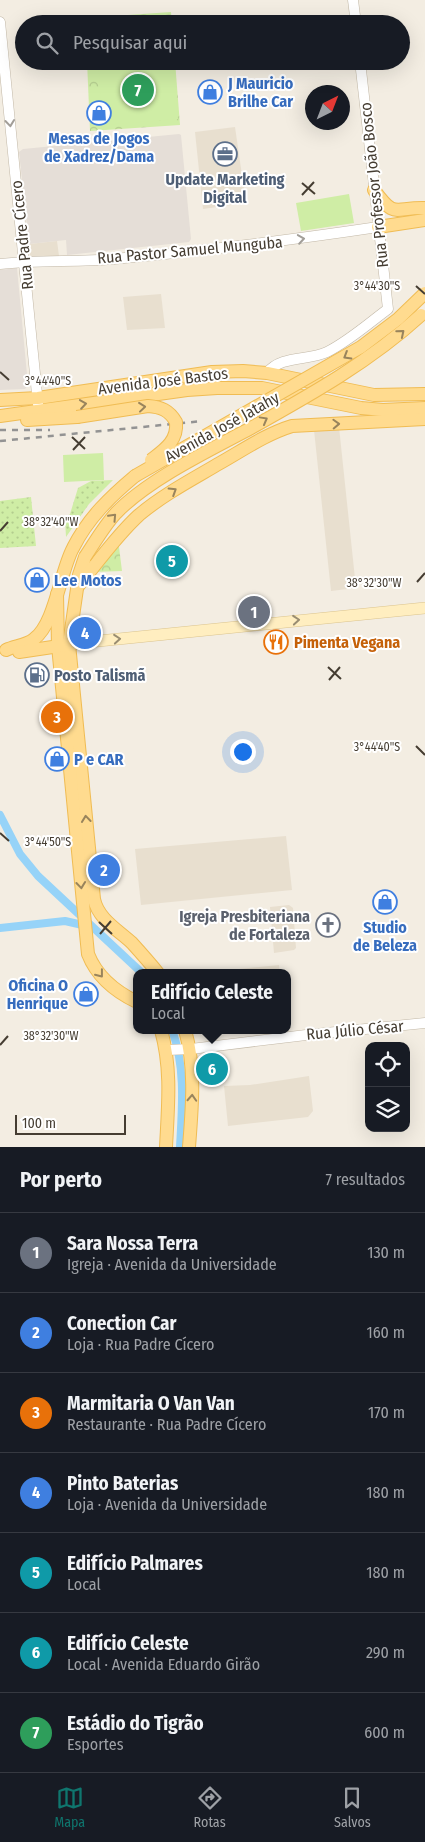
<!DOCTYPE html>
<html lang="pt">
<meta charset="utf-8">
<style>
body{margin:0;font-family:"Fira Sans Condensed",sans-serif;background:#242831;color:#f1f3f6}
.controls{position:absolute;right:15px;bottom:15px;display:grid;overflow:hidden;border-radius:10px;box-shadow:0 5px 20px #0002}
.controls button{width:45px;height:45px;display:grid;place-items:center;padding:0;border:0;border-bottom:1px solid #363941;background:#171b24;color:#f1f3f6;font:25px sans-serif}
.compass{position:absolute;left:305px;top:85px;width:45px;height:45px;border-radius:50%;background:#171b24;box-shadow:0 5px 20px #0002;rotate:42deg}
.scale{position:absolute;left:15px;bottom:12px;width:111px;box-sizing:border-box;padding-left:5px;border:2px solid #453d32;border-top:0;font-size:14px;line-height:18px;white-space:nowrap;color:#453d32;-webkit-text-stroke:4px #fff;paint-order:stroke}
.you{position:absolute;left:242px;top:751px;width:18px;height:18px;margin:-12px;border:4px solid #fff;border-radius:50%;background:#1a73e8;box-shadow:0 0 0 8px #1a73e833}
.badge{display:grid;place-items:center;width:32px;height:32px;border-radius:50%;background:#0f766e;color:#fff;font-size:16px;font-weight:700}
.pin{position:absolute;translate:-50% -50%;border:2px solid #fff;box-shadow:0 1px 5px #0006}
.popup{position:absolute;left:133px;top:969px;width:158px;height:65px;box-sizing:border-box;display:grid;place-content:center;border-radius:10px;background:#171b24;filter:drop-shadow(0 1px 4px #0005);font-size:16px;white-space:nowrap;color:#9ea1a6}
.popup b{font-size:19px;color:#f1f3f6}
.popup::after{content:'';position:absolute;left:50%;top:100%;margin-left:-10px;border:10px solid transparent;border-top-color:#171b24}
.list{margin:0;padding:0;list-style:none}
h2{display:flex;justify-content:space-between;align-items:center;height:65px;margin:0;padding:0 20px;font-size:21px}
h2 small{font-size:16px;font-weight:400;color:#9ea1a6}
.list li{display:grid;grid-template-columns:32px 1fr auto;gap:15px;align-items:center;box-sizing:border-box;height:80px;padding:0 20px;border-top:1px solid #363941}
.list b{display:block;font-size:19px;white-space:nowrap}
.list p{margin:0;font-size:16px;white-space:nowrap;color:#9ea1a6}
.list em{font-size:16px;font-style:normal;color:#9ea1a6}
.icon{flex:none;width:28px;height:28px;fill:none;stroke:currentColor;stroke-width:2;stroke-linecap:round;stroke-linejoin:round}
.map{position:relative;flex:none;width:425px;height:1147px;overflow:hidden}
.search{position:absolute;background:#171b24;box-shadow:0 5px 20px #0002;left:15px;right:15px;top:15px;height:55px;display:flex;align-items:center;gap:12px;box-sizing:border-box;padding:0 18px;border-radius:28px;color:#9ea1a6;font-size:19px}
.sheet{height:625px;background:#171b24}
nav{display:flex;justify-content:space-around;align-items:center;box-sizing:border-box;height:70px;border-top:1px solid #363941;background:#171b24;font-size:14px;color:#9ea1a6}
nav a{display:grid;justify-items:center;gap:2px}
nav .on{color:#0f766e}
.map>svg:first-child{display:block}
.residential{fill:#e8dfcf}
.industrial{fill:#e5ded7}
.grass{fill:url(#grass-dots)}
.park{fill:url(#park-crowns)}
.pitch{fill:#cfeda5}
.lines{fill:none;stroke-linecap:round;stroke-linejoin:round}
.canal{stroke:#96d3f8;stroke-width:8}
.tertiary-casing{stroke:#c2b8a7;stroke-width:11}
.secondary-casing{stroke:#dbc48e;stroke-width:12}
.primary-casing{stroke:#f0bc53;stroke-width:14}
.tertiary{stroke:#fff;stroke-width:10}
.secondary{stroke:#ffeec0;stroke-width:11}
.primary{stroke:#ffdb8f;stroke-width:12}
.rail{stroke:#939393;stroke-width:2.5;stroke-dasharray:6 6;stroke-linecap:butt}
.primary-bridge-casing{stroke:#f0bc53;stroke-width:14;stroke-linecap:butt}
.primary-bridge{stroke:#ffdb8f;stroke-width:12}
.oneway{stroke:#a29e98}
.oneway2{stroke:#99845c}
.oneway3{stroke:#998d72}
.ticks{fill:none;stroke:#453d32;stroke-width:2}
.labels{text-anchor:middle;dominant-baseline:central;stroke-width:4;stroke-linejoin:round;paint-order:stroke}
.shop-label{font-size:16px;font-weight:bold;fill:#366cbe;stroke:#fff;text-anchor:start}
.service-label{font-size:16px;font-weight:bold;fill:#4e5e75;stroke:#fff}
.street-label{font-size:16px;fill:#453d32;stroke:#fff}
.food-label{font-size:16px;font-weight:bold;fill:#c56008;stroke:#fff;text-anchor:start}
.worship-label{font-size:16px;font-weight:bold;fill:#5b616d;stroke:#fff;text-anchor:end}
.ticks-label{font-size:12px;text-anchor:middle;fill:#453d32;stroke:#fff;stroke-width:4;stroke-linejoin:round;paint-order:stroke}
</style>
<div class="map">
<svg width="425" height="1147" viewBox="0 0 425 1147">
<defs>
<pattern id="grass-dots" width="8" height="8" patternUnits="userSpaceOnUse" patternTransform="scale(1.25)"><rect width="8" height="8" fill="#cfeda5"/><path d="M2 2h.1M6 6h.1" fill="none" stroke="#b3cc8e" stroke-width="1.8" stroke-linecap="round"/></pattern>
<pattern id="park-crowns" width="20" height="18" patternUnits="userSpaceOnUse" patternTransform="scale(1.25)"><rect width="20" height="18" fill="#cfeda5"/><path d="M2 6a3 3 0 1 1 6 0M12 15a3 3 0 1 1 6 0" fill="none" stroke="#b3cc8e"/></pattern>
</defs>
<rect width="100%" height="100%" fill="#f3ede2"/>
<g class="residential">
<polygon points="235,127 246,203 203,209 195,132"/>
<polygon points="57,241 59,256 33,258 30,255 29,244"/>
<polygon points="161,294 165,328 127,330 123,297"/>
<polygon points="339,427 356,588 331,591 314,430"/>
<polygon points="286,836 292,890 141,905 135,849"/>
<polygon points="289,905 293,908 296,948 294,950 274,953 270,907"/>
<polygon points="279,965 280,973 200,973"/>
<polygon points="309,1076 313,1111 308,1117 228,1126 224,1086 250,1085"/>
</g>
<g class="industrial">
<polygon points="179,134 181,135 191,239 189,242 67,255 66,240 29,244 19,152 23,149"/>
<polygon points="17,268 28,385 25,389 0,390 0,270"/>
</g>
<g class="grass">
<polygon points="113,480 89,504 66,537 65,519 70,514 78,488 91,481"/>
<polygon points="31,497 36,546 0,548 0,501"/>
</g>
<g class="park">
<polygon points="171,12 172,24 85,24 84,18"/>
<polygon points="87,61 175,61 180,125 90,131"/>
<polygon points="118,539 122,571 93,572"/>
</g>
<g class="pitch">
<polygon points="169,15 169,24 95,24 94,21"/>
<polygon points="98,61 173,61 178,119 103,125"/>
<polygon points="349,194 354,223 301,231 296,203"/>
<polygon points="103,453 104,480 64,482 63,455"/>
</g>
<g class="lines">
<g class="canal">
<polyline points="0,815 20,854 38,876 142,973"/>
<polyline points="0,928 65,921 87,926"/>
<path d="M 172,1030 C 186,1067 182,1109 180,1147"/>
</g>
<g class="tertiary-casing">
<g id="tertiary">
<polyline points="353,0 356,24"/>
<polyline points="0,22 38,404"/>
<path d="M 0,264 C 38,260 76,262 114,259 C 203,251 291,240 378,227"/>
<path d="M 267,373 C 281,355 308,361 327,352 C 349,341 369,323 388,309 L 360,61"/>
<polyline points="167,1050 191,1049 306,1035 425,1023"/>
</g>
</g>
<g class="secondary-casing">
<polyline id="secondary" points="69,644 425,608"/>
</g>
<g class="primary-casing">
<g id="primary">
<path d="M 374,190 C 396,220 394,207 425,208"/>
<polyline points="378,227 425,220"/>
<polyline points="0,400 38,398 212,372 243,371 267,373 374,395 425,394"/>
<polyline points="0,416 187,390 217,388 262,388 361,408 383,410 425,408"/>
<polyline points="27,420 77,417"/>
<path d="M 85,557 L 79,575 L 69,644 L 94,899 C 98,919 118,930 132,943 C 141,953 150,963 158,973"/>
<path d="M 79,585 C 99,561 116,536 139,515 C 164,494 193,479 220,463 C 243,450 266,434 292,426 L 425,419"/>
<path d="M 57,594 L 58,646 L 88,954 C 97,977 116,992 137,1002"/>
<path d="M 6,650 C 15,646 27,645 34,639 C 55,624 60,572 73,548 C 88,518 110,497 135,476"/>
<polyline points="19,652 66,645"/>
<path d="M 161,1030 C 172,1069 168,1107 166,1147"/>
<path d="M 185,1030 C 196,1068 192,1108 189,1147"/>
</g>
</g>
<use href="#tertiary" class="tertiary"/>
<use href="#secondary" class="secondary"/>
<use href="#primary" class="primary"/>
<g class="rail">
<polyline points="0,430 50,430"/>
<polyline points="0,441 203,421"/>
</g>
<g class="primary-bridge-casing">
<g id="primary-bridge">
<path d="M 77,417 L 148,406 C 161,407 169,410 176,422 C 178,441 164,450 151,460"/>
<polyline points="135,476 361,347 398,319 425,293"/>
<path d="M 85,557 C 95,542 104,526 116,513 C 149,479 208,451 251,428 C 310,395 371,361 421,315"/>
</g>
</g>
<use href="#primary-bridge" class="primary-bridge"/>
</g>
<defs><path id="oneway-chevron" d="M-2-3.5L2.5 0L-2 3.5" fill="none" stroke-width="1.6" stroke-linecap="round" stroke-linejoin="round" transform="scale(1.25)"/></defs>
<g class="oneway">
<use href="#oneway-chevron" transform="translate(10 123) rotate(84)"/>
<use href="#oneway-chevron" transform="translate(301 239) rotate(-9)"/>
</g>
<g class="oneway2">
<use href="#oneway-chevron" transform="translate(401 333) rotate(-40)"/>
<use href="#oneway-chevron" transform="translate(347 356) rotate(149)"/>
<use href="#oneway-chevron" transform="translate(83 404) rotate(-8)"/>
<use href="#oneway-chevron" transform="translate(142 407) rotate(-6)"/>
<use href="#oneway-chevron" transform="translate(264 420) rotate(-29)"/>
<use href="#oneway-chevron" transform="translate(336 424) rotate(-2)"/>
<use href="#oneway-chevron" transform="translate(173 491) rotate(-32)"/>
<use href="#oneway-chevron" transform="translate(113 517) rotate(-47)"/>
<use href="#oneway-chevron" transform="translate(86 819) rotate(-96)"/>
<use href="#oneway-chevron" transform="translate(81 885) rotate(84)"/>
<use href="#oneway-chevron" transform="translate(100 974) rotate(52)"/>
<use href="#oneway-chevron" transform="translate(192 1098) rotate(-87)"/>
</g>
<g class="oneway3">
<use href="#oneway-chevron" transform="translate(296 620) rotate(-5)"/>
<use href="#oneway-chevron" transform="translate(117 639) rotate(-5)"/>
</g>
<path class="ticks" d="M 302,183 L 315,194M 302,195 L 314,182M 416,286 L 425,294M 0,372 L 9,380M 72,437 L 85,449M 73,450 L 85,437M 0,531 L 8,522M 417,582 L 425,573M 328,667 L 341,679M 329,680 L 340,667M 416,746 L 425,755M 0,833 L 9,841M 99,922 L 112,934M 100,934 L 111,921M 0,1045 L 8,1036"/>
<defs>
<g id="shop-ring" transform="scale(1.25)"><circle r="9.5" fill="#fff" stroke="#3f7fe0" stroke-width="1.5"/><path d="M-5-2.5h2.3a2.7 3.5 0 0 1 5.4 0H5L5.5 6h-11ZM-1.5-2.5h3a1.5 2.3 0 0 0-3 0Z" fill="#3f7fe0"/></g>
<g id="office-ring" transform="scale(1.25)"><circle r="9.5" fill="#fff" stroke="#5c6f8a" stroke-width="1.5"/><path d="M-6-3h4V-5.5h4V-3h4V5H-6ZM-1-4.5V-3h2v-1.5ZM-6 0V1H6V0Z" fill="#5c6f8a"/></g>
<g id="restaurant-ring" transform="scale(1.25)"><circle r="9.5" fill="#fff" stroke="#e8710a" stroke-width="1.5"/><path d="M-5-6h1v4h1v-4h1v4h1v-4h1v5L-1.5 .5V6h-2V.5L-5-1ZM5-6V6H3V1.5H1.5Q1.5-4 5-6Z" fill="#e8710a"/></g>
<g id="fuel-ring" transform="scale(1.25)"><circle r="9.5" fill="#fff" stroke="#5c6f8a" stroke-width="1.5"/><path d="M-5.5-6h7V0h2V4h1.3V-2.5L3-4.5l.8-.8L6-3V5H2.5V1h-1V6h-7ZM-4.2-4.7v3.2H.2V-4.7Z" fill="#5c6f8a"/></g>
<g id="church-ring" transform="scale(1.25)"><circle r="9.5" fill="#fff" stroke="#6b7280" stroke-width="1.5"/><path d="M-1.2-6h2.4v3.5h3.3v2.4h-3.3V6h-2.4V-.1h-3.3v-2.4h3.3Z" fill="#6b7280"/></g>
</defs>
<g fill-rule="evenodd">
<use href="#shop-ring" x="210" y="92"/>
<use href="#shop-ring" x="99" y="113"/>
<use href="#office-ring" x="225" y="154"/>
<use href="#shop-ring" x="37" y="580"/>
<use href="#restaurant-ring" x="276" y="642"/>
<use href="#fuel-ring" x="37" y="675"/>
<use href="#shop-ring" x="57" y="759"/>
<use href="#shop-ring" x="385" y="902"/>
<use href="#church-ring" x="328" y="925"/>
<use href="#shop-ring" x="86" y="994"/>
</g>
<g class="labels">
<g class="shop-label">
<text x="228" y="83">J Mauricio<tspan x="228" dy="18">Brilhe Car</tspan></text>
<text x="99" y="138" text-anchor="middle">Mesas de Jogos<tspan x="99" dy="18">de Xadrez/Dama</tspan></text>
<text x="54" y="580">Lee Motos</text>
<text x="74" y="759">P e CAR</text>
<text x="385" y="927" text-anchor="middle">Studio<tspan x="385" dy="18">de Beleza</tspan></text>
<text x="68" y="985" text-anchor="end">Oficina O<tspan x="68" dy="18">Henrique</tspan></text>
</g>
<g class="service-label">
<text x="225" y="179">Update Marketing<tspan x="225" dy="18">Digital</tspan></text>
<text x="54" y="675" text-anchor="start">Posto Talismã</text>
</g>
<g class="street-label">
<text transform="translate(374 185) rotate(-96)">Rua Professor João Bosco</text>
<text transform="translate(22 235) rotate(-96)">Rua Padre Cícero</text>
<text transform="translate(190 250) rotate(-5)">Rua Pastor Samuel Munguba</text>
<text transform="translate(163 381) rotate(-7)">Avenida José Bastos</text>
<text transform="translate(222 427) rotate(-29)">Avenida José Jatahy</text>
<text transform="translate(355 1030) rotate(-5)">Rua Júlio César</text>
</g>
<g class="food-label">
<text x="294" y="642">Pimenta Vegana</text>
</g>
<g class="worship-label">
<text x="310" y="916">Igreja Presbiteriana<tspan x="310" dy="18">de Fortaleza</tspan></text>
</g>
</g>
<g class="ticks-label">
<text x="377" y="290">3°44'30"S</text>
<text x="48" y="385">3°44'40"S</text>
<text x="51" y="526">38°32'40"W</text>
<text x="374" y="587">38°32'30"W</text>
<text x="377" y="751">3°44'40"S</text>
<text x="48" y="846">3°44'50"S</text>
<text x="51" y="1040">38°32'30"W</text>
</g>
</svg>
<div class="controls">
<button><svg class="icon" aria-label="locate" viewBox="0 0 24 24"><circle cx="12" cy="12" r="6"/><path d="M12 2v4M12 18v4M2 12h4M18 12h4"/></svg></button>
<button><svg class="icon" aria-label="layers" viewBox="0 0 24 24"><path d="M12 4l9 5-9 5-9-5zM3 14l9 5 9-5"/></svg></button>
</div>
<svg class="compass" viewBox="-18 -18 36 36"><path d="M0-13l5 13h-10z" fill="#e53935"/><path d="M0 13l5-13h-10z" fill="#9ea1a6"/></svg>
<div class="scale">100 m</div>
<div class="you"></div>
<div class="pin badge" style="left:254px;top:612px;background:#6b7280">1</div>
<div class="pin badge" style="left:104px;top:870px;background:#3f7fe0">2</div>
<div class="pin badge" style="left:57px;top:717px;background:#e8710a">3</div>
<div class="pin badge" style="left:85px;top:633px;background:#3f7fe0">4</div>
<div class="pin badge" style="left:172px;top:561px;background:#0f9aa8">5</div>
<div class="pin badge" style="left:212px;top:1069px;background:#0f9aa8">6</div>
<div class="popup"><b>Edifício Celeste</b>Local</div>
<div class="pin badge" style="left:138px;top:90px;background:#2e9e5b">7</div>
<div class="search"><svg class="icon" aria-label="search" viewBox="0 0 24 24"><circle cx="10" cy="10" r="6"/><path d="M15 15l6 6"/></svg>Pesquisar aqui</div>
</div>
<section class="sheet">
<h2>Por perto<small>7 resultados</small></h2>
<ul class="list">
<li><span class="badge" style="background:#6b7280">1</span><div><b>Sara Nossa Terra</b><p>Igreja · Avenida da Universidade</p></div><em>130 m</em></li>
<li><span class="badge" style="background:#3f7fe0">2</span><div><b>Conection Car</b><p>Loja · Rua Padre Cícero</p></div><em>160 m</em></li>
<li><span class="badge" style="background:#e8710a">3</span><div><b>Marmitaria O Van Van</b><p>Restaurante · Rua Padre Cícero</p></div><em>170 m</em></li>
<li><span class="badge" style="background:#3f7fe0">4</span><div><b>Pinto Baterias</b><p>Loja · Avenida da Universidade</p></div><em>180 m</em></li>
<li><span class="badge" style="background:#0f9aa8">5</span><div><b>Edifício Palmares</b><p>Local</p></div><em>180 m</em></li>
<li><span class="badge" style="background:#0f9aa8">6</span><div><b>Edifício Celeste</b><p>Local · Avenida Eduardo Girão</p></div><em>290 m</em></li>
<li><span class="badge" style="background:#2e9e5b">7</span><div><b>Estádio do Tigrão</b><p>Esportes</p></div><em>600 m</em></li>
</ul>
</section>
<nav>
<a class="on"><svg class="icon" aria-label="map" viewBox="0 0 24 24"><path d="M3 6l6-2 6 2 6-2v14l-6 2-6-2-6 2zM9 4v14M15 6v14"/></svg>Mapa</a>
<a><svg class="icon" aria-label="directions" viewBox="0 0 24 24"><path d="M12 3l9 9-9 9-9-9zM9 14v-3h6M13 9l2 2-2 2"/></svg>Rotas</a>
<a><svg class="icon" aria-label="saved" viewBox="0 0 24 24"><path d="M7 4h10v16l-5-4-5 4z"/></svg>Salvos</a>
</nav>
